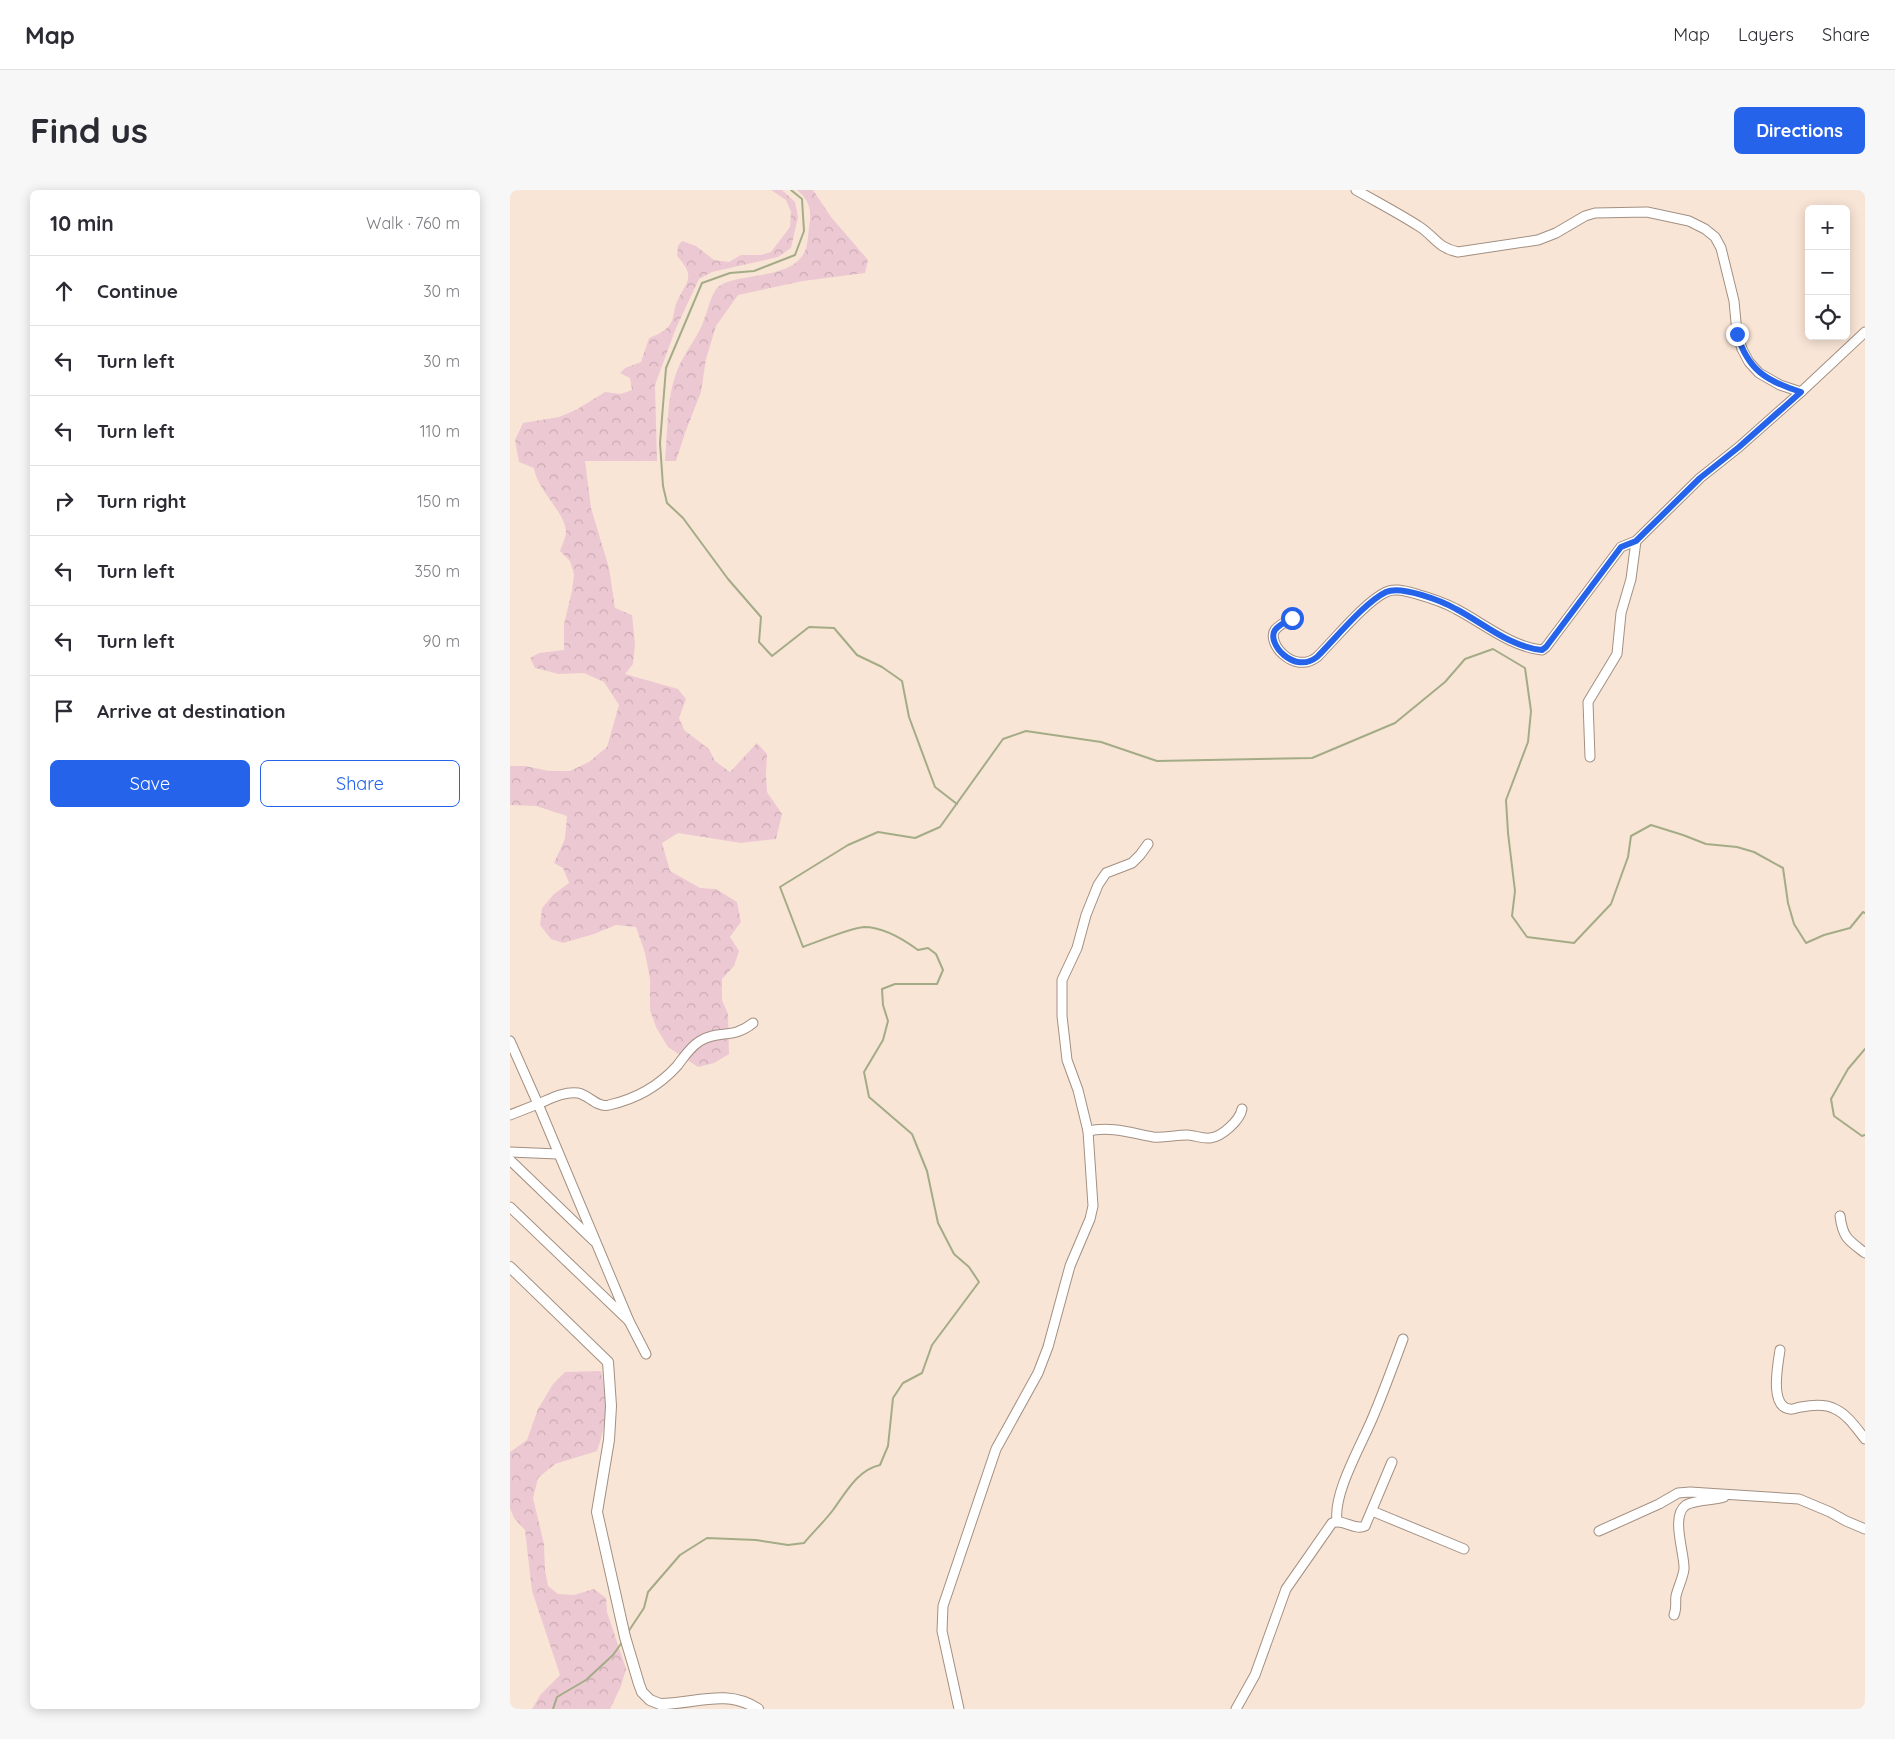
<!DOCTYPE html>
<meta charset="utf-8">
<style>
body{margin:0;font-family:Quicksand,sans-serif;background:#f7f7f7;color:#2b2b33}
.controls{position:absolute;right:15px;top:15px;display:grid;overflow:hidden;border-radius:8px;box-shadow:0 2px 12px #0003}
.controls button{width:45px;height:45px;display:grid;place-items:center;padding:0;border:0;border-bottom:1px solid #e1e1e2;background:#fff;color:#2b2b33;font:25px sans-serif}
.stop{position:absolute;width:15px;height:15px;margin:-11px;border:4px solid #2563eb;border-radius:50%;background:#fff}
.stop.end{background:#2563eb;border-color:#fff;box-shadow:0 1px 5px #0008}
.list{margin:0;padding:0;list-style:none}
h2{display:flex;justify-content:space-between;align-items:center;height:65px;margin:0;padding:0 20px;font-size:21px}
h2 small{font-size:16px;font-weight:400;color:#7c7c81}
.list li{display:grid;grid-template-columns:32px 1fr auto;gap:15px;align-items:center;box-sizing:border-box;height:70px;padding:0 20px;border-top:1px solid #e1e1e2}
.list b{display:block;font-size:19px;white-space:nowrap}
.list em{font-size:16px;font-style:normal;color:#7c7c81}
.actions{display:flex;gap:10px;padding:15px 20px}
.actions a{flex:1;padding:11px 0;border:1px solid #2563eb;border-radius:8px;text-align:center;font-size:18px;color:#2563eb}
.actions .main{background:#2563eb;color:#fff}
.icon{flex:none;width:28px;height:28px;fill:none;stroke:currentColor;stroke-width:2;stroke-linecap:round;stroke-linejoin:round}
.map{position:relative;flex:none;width:1355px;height:1519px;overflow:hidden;border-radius:8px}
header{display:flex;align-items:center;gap:30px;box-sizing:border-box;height:70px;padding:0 25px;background:#fff;border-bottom:1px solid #e1e1e2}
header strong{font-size:24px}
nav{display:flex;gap:28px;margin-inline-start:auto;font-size:18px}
.intro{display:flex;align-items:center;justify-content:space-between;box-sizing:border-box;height:120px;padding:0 30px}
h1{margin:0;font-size:35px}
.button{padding:12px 22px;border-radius:8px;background:#2563eb;color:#fff;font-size:18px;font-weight:700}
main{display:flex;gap:30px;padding:0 30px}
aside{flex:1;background:#fff;border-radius:8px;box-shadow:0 2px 12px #0003}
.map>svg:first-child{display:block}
.forest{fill:url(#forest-crowns)}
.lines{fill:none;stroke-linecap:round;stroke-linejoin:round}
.stream{stroke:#a3ac87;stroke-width:2}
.minor-casing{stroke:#a29082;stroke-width:11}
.tertiary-casing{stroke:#a29082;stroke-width:12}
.minor{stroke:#fff;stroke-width:9}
.tertiary{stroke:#fff;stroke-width:10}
.route{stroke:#2563eb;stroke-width:6}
</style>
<header>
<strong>Map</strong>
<nav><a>Map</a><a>Layers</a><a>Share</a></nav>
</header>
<div class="intro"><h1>Find us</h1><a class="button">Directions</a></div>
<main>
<aside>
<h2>10 min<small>Walk · 760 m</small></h2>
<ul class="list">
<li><svg class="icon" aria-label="ahead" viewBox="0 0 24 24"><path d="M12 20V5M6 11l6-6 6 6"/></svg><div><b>Continue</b></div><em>30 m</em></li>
<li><svg class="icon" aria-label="left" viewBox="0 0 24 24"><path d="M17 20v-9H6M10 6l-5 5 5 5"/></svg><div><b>Turn left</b></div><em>30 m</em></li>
<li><svg class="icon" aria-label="left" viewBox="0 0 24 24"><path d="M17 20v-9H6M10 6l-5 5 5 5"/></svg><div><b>Turn left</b></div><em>110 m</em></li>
<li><svg class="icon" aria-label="right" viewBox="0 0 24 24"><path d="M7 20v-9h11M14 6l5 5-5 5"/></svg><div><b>Turn right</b></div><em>150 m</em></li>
<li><svg class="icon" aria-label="left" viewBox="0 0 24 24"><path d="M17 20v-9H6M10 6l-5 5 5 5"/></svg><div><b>Turn left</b></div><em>350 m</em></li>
<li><svg class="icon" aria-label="left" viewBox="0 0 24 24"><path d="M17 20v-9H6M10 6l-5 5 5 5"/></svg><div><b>Turn left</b></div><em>90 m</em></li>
<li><svg class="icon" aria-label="arrive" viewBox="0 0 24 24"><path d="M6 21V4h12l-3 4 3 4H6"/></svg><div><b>Arrive at destination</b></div></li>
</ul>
<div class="actions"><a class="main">Save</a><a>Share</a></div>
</aside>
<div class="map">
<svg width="1355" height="1519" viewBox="0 0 1355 1519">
<defs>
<pattern id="forest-crowns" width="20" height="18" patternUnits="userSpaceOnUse" patternTransform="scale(1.25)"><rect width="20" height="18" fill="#ecc8d2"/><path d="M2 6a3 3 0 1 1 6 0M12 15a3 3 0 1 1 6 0" fill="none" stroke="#cbacb4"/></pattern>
</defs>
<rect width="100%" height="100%" fill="#f9e5d6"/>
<g class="forest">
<path d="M 261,0 L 272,0 L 285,12 L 288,27 L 281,58 L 268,67 L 202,82 L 189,89 L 166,138 L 145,195 L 147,271 L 75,271 L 81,318 L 99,378 L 105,418 L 122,425 L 125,454 L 123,474 L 115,484 L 168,499 L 176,509 L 169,528 L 174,540 L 199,559 L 205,571 L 220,582 L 247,553 L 257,564 L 256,585 L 257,602 L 272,624 L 266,649 L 231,653 L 168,643 L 152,653 L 160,681 L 190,698 L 206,699 L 227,712 L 231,732 L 220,747 L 229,761 L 224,776 L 212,789 L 212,810 L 218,824 L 219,864 L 204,873 L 188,877 L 158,857 L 146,837 L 140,820 L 140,789 L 135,763 L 126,737 L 106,735 L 84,744 L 53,753 L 41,749 L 30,735 L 32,718 L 44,704 L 59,693 L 53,678 L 44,673 L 55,649 L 57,626 L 26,616 L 0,615 L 0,576 L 15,576 L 39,581 L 60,581 L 79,572 L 97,557 L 109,515 L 94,492 L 74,483 L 49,484 L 25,478 L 20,468 L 29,463 L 54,460 L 54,434 L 62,401 L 64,384 L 60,371 L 50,361 C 52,355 56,347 56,342 C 55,321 27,301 24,278 L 9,272 L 5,250 L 13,233 L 49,227 L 66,220 L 95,202 L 111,204 L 122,200 L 120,188 L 110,183 L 115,178 L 131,172 L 139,148 C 144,146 152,143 156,139 C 164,133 163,123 166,114 C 175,92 188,89 167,66 L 168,56 L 172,51 L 186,56 L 204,70 L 219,72 L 231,65 L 251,65 L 261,62 L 280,37 L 281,22 L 276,10 Z"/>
<path d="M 287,0 L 303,0 L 321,27 L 358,70 L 355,83 L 293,91 L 228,105 L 206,136 L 196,169 L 191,202 L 175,243 L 166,271 L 155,271 C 158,239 156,203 170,174 C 177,159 189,145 194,130 C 198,120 200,107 207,98 C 223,82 280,91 294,63 C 298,57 298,45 299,37 C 302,21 300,11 287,0 Z"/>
<path d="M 91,1181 C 97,1212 98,1230 87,1261 L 45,1274 L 28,1288 L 23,1308 L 34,1354 L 35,1380 L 38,1396 L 48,1404 L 64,1405 L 84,1399 L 96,1408 L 97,1422 L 116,1479 L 111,1496 L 100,1519 L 22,1519 L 31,1504 L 50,1485 L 22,1401 L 15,1340 L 4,1328 L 0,1318 L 0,1262 L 17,1250 L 28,1219 L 43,1194 L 55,1182 Z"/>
</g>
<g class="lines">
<g class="stream">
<polyline points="281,0 292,9 294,41 285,65 244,81 220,83 192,93 156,178 150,253 153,296 157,313 173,328 218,389 251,427 249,452 262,466 299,437 324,438 347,465 372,477 392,491 399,527 425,597 447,614"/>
<polyline points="1355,859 1338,879 1321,909 1324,926 1352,946 1355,945"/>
<path d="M 118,1442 L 134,1418 L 138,1402 L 170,1365 L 197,1348 L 246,1350 L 278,1355 L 294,1353 C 303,1342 314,1332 323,1320 C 335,1304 347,1280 370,1275 L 378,1256 L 383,1208 L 393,1193 L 412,1183 L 422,1155 L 469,1092 L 459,1077 L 444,1064 L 428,1033 L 417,981 L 402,944 L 359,907 L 354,882 L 373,850 L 378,831 L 373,815 L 372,799 L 385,794 L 427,794 L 433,780 L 426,764 L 418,758 L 408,760 C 393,749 373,737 354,737 C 340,738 307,752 293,757 L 270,697 L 338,655 L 368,642 L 405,648 L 430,637 L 493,549 L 516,541 L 591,552 L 647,571 L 802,568 L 885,533 L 935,492 L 955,469 L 983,459 L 1015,478 L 1021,521 L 1018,552 L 996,610 L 998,643 L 1005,701 L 1002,726 L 1017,747 L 1064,753 L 1101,714 L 1118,667 L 1121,646 L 1141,635 L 1173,645 L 1196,654 L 1227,657 L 1244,662 L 1273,678 L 1278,713 L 1284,734 L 1296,753 L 1314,745 L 1340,738 L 1353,722 L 1355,723"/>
<polyline points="43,1519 47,1507 76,1490 103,1465 113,1451"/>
</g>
<g class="minor-casing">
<g id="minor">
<path d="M 846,0 C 867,12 890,24 910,37 C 925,47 928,58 948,62 L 1028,50 L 1046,43 L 1075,26 L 1085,23 L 1137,22 L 1179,31 L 1195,39 L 1205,47 L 1211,58 L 1224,111 L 1227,143 L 1232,159 L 1239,172 L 1249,183 L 1270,195 L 1291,202"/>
<path d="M 782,428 C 777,431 769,435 765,440 C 756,453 784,485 807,467 C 825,449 855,412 876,402 C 885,398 894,401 903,403 C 917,407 932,411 946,419 C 973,433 1001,457 1032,460 L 1036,457 L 1111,357 L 1126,351 L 1190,288 L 1229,257 L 1291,202 L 1355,142"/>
<polyline points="1080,567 1078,512 1107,464 1111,423 1121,389 1126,351"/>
<path d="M 0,851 L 28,914 C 40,909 54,901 68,903 C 79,905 87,918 99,915 C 126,909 148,897 167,876 C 174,867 180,857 190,851 C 210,839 222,850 243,833"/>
<polyline points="0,925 28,914 119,1131 0,1017"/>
<path d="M 578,941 C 601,936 621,943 643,947 C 655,948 665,945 677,945 C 684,945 692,949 700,948 C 712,947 730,930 732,919"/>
<polyline points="0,962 48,964"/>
<polyline points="0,970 84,1051"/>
<path d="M 1330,1026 C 1333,1048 1338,1050 1355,1063"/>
<polyline points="119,1131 136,1164"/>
<path d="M 1270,1160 C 1268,1174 1259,1217 1280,1219 C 1283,1220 1288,1217 1291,1217 C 1302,1215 1316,1214 1325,1219 C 1337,1224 1347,1239 1355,1249"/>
<polyline points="862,1321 954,1359"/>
<path d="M 827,1331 C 823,1301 854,1251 865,1222 C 875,1198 884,1173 893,1149"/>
<polyline points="1089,1341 1149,1314 1168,1303 1180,1302 1289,1309 1320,1322 1336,1331 1355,1339"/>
<path d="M 1164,1425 C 1167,1418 1165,1412 1166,1406 C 1168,1397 1173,1388 1174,1379 C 1175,1364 1160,1326 1176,1315 C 1184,1310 1205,1310 1214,1307"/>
<polyline points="449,1519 432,1441 433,1416 486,1259 528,1183 538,1157 560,1076 580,1029 583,1016 578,941 568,900 557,870 552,826 552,790 567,758 576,725 588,695 596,683 622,673 630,665 638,654"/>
<path d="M 726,1519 L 745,1485 L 776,1399 L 822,1333 C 833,1328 844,1341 855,1336 L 882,1272"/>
</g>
</g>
<g class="tertiary-casing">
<path id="tertiary" d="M 0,1077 L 98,1172 L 101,1216 L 99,1250 L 87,1322 L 115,1447 L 129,1494 L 132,1502 L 140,1510 L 150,1514 C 185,1514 216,1498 248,1519"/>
</g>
<use href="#minor" class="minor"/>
<use href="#tertiary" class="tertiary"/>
</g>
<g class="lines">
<path class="route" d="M 782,428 C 777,431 769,435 765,440 C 756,453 784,485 807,467 C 825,449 855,412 876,402 C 891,395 932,411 946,419 C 973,433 1000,457 1032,460 L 1036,457 L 1111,357 L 1126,351 L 1190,288 L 1229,257 L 1291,202 C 1256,191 1238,180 1227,144"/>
</g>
</svg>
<div class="controls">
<button>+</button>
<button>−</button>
<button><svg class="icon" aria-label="locate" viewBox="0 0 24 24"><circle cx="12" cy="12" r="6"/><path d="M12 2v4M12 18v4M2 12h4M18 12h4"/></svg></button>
</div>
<div class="stop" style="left:782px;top:428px"></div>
<div class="stop end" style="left:1227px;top:144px"></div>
</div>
</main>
